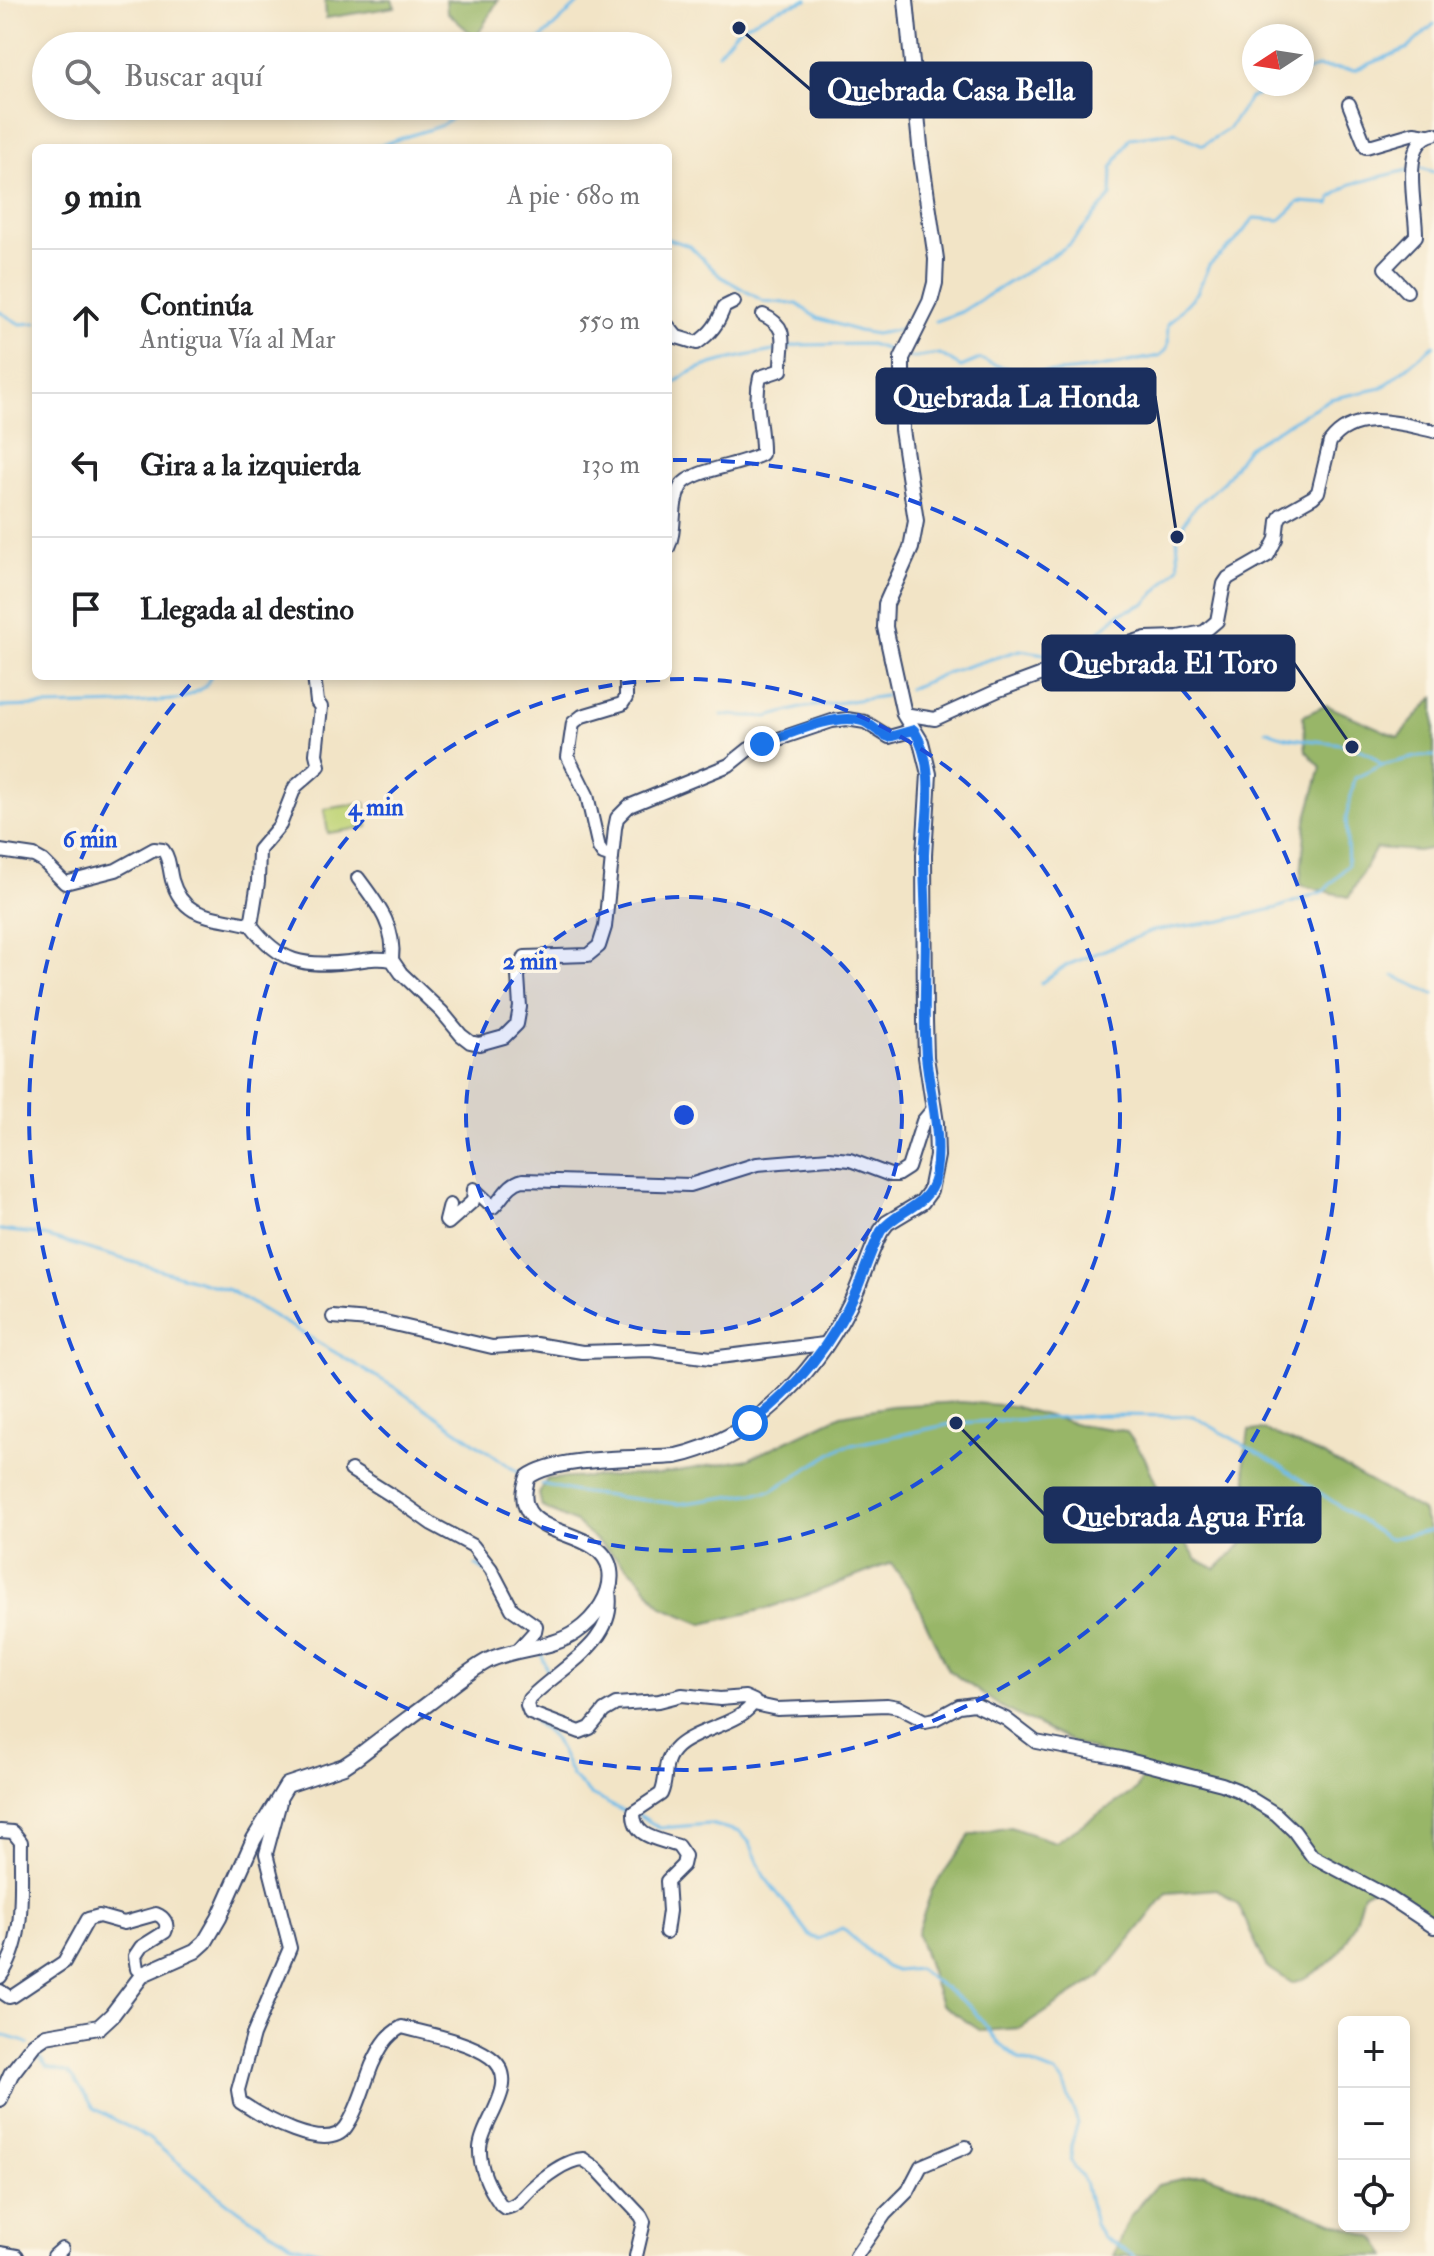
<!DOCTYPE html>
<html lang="es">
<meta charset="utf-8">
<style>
body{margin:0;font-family:"IM FELL Double Pica",serif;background:#f6f6f6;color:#202124}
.controls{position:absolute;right:24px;bottom:24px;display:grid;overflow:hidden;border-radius:12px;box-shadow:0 4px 12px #0003}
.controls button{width:72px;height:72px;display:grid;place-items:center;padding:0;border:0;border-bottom:2px solid #e0e0e0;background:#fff;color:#202124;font:40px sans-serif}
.compass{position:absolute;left:1242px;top:24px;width:72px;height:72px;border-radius:50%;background:#fff;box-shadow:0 4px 12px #0003;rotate:258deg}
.stop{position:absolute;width:24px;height:24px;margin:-18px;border:6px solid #1a73e8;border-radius:50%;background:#fff}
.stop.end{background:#1a73e8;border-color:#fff;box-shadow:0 2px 8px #0008}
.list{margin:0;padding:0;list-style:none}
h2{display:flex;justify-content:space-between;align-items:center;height:104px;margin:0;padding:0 32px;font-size:34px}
h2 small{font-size:26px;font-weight:400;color:#757577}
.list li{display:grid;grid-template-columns:52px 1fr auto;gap:24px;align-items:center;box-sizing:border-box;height:144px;padding:0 32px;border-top:2px solid #e0e0e0}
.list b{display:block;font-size:30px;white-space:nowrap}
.list p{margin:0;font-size:26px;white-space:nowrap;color:#757577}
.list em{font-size:26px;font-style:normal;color:#757577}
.icon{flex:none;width:44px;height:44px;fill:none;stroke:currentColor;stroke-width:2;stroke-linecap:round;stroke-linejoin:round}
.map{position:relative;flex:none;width:1434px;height:2256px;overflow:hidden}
.search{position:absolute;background:#fff;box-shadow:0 4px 12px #0003;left:32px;top:32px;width:640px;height:88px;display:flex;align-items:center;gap:20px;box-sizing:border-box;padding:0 28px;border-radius:44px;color:#757577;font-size:30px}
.panel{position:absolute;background:#fff;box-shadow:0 4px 12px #0003;left:32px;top:144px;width:640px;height:536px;border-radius:12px}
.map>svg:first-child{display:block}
.green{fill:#c0d477;stroke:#6e826a;stroke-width:2}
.forest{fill:#98b668;stroke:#5a7263;stroke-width:2}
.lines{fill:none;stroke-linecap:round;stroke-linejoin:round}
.stream{stroke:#70bce9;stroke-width:3}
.minor-casing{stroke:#3b4a6e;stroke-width:16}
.major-casing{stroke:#3b4a6e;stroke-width:18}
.minor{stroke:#fff;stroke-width:12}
.major{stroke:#fff;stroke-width:14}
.route{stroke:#1a73e8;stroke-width:10}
.ring{fill:none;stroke:#1d4ed8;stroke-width:4;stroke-dasharray:14 10}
.centre{fill:#1d4ed8;stroke:#fcf5e5;stroke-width:4}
.ring-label{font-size:24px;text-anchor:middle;font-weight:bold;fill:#1d4ed8;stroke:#fcf5e5;stroke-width:7;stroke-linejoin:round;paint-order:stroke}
.leader{fill:none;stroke:#1b2f5e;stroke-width:3}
.callout-dot{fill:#1b2f5e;stroke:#fcf5e5;stroke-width:3}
.callout{fill:#1b2f5e;stroke:#1b2f5e;stroke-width:3}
.callout-label{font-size:30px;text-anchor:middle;font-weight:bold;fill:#fff}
</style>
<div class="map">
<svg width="1434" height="2256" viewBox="0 0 1434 2256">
<rect width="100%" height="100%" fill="#fcf5e5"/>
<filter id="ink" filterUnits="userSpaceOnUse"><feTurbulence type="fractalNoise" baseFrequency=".0125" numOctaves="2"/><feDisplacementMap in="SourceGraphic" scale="16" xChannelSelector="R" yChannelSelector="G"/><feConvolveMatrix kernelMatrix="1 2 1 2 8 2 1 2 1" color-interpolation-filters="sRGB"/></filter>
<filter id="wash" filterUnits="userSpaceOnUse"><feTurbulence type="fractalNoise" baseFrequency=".006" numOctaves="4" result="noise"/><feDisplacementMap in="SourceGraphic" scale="32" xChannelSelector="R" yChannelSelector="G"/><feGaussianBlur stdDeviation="1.8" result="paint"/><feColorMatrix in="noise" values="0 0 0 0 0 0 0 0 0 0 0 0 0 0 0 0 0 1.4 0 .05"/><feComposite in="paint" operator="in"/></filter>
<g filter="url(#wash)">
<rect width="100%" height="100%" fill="#f2e4c6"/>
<polygon class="green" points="365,803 368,827 328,833 324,809"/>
<g class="forest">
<polygon points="325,0 392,0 395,7 326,18"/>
<polygon points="446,0 498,0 476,38 447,12"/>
<polygon points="1434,697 1434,848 1418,851 1376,848 1349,897 1300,885 1306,821 1321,767 1306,751 1303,716 1326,705 1398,737"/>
<path d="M 961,1402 L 1012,1406 L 1077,1424 L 1126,1431 L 1144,1456 L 1173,1523 L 1197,1560 L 1216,1569 L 1241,1545 L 1252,1510 L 1244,1462 L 1249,1431 L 1264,1430 L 1324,1456 L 1422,1511 L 1434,1541 L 1434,1919 L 1402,1898 L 1376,1886 L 1363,1893 C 1351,1940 1341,1966 1292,1983 L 1266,1966 L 1239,1906 L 1217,1889 L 1167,1893 L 1101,1976 L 1021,2028 L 981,2031 L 941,2004 L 917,1933 L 932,1890 L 970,1835 L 1010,1827 L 1055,1842 L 1136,1790 L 1144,1772 L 1062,1737 L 1001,1707 L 948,1670 L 911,1591 L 891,1563 L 811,1594 L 761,1610 L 703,1624 L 662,1607 L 635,1573 L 576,1523 L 542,1507 L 539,1494 L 547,1479 L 660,1474 L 749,1459 L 841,1415 L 891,1406 Z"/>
<polygon points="1205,2174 1375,2238 1387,2256 1113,2256 1130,2216 1158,2184"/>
</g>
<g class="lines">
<g class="stream">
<polyline points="533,46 582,0"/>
<polyline points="718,53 739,28 778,9 807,0"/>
<polyline points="1302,74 1317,67 1355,70 1408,48 1434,24"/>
<polyline points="371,148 440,126 463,111 477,106"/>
<polyline points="1418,167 1434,172"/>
<polyline points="668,239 690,246 720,276 763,301 797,304 817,318 858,331 876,334 907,328"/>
<polyline points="0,312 20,324 36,323"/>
<polyline points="936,321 961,312 1069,245 1111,196 1112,168 1130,138 1174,132 1203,145 1228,129 1250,98 1280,84"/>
<polyline points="785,348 799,345 870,344 897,353"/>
<path d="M 910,358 L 940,354 L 961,367 L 980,359 C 1036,385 1101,367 1159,356 C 1174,346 1166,339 1168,324 L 1197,293 L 1209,265 L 1235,242 L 1254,218 L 1280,220 L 1299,202 L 1330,204 L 1332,197 L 1351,184 L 1408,170"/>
<path d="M 668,391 C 687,362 745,357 778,350"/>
<polyline points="909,689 946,673 1020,650 1069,658 1119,614 1146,603 1179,566 1177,537 1190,512 1224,481 1248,447 1330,399 1382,388 1434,345"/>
<polyline points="0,707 126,704 182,699 205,687 211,676"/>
<polyline points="722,715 768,717 801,708 885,696"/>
<path d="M 1266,730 C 1296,745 1330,737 1361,750 C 1369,753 1376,759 1382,765 L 1421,756 L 1434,756"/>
<polyline points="1394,976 1434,994"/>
<polyline points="1041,983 1067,965 1152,931 1222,921 1277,908 1324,891 1348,865 1346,818 1355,778 1382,765"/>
<polyline points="0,1230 37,1234 229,1290 394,1387 519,1473"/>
<polyline points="542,1484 576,1492 678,1504 771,1491 842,1447 956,1423 1104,1415 1193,1416 1279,1465 1388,1539 1434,1530"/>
<polyline points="476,1565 486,1572"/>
<polyline points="541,1651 548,1674 542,1679"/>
<polyline points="533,1720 555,1740 572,1776 591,1795 629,1814"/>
<polyline points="639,1815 660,1828 710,1824 740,1832 750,1843 764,1876 810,1936 819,1939 842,1928 886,1967 896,1971 918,1969 971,2007 1000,2044 1019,2059 1055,2073 1063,2082 1078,2123 1071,2145 1071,2161 1085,2182 1095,2224 1103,2237 1134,2256"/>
<path d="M 0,2033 C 11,2040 21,2039 29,2044"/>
<polyline points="39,2057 47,2067 67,2072 73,2077 94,2108 148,2138 228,2203 291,2244 337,2256"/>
</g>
</g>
</g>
<g filter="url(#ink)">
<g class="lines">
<g class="minor-casing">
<g id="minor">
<polyline points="1349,104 1366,147 1414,133 1427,135"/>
<path d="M 1407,291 L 1385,268 L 1416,236 C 1417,210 1398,141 1434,134"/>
<path d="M 668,326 L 677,337 L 697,343 C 711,333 718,324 724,307 L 734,302"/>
<path d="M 668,548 C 677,530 670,505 681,486 C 691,470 743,465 762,454 C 763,428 753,404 760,377 L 781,370 C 780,345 792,328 763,315"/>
<path d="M 904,714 L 935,719 L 999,690 L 1107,650 L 1146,638 L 1178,637 L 1204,632 L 1217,621 L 1224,584 L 1228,578 L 1268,555 L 1276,539 L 1278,521 L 1281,515 L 1313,497 L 1318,492 L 1330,442 C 1355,408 1400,424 1434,431"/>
<path d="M 0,851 L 34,856 L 43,861 L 65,883 L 116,870 L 154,849 L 163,850 C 170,859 169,869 172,880 C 184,922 217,915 251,925 C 280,963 303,967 349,962 C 365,960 377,957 392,960 L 401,973 L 442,1012 L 461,1035 L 470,1042 L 479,1044 L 504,1037 L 517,1024 L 520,1007 L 518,976 L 525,957 L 588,955 L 599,946 L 605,927 L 615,828 L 617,818 L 629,806 L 729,765 L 749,749 L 832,721 L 847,719 L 865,722 L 889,737 L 914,730"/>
<polyline points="612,857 603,854 599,848 587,795 568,757 573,723 582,716 622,704 626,698 626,676"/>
<path d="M 358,878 C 377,904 396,926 392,960"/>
<polyline points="251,925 258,882 259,850 280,825 295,787 319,766 316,754 321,707 317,702 314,676"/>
<path d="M 450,1205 L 446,1221 L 448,1223 L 473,1201 L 474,1189 L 493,1207 C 504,1197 507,1184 523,1180 L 690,1185 L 757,1164 L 829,1158 L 850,1160 L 890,1175 L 897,1175 L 908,1168 L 923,1121 L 933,1109"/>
<polyline points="333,1317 381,1321 492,1347 536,1344 582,1352 650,1350 711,1358 824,1344"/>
<polyline points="351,1470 394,1497 432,1524 473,1546 491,1569 512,1609 536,1626 535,1631 518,1650"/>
<path d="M 609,1592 C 617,1643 560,1667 529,1699 L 527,1705 L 530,1713 L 580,1732 L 590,1728 L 604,1711 L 616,1704 L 659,1701 L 682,1695 L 720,1699 L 745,1697 L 754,1701 C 745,1723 696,1729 677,1747 C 660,1763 669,1777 661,1794 L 634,1812 C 633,1838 659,1839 678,1846 L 685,1856 L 683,1865 L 667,1881 L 669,1911 L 666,1932"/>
<polyline points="754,1704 777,1709 887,1705 898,1707 925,1721 935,1719 959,1706 974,1704 1006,1719 1036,1742 1121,1758 1222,1784 1237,1790 1276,1814 1294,1831 1312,1856 1387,1896 1434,1927"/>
<path d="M 280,1802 L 266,1854 L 290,1948 L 253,2035 L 238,2090 L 240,2102 C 261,2116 327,2155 346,2127 C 358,2110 364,2085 372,2065 C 379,2050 386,2035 402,2027 C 428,2034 468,2041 490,2057 C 524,2081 482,2120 480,2148 C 479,2169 489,2188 501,2205 L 505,2208 C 518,2206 522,2197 531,2189 C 544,2177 566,2160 583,2159 L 597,2169 L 641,2216 L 644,2222 L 636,2256"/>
<path d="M 0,1831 L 13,1832 L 21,1842 C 20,1887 27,1939 0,1977"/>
<path d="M 0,1991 L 9,1997 L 13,1996 L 64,1962 L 88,1919 L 99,1916 L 124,1923 L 156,1914 C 164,1917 169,1924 165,1932 L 141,1947 L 135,1956 L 137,1969 L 143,1974"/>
<polyline points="0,2253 17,2256"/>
<polyline points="54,2256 62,2249"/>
<polyline points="856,2256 885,2214 908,2191 921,2166 966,2147"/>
</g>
</g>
<g class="major-casing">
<path id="major" d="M 0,2099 L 11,2074 L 34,2044 L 46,2036 L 99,2027 L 112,2015 L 143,1974 L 195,1951 L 205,1942 L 219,1918 L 254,1839 L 287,1785 L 344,1766 L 356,1758 C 380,1739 405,1721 429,1703 C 448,1689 468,1671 489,1660 C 517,1647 552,1649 576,1632 C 595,1619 614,1594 610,1570 C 602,1522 504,1544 528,1477 C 556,1456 639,1459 676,1456 C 759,1438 824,1364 857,1289 C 865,1270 871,1250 881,1231 L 887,1223 L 922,1202 L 930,1191 L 937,1156 L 936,1123 L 926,1057 L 925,1021 L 924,855 L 929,774 L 921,742 L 904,714 L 885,627 L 886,604 L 911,548 L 916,521 L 902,430 L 902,358 L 930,302 L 935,283 L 936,259 L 921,156 L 906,0"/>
</g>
<use href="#minor" class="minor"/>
<use href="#major" class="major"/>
</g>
</g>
<g class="lines" filter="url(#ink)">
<path class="route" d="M 750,1423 C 796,1390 834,1341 857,1289 C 865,1270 871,1250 881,1231 C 898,1209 928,1208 935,1177 C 943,1137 930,1096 926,1056 C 923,1015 926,975 926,934 C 926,908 924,881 924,855 C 926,811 937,769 914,730 L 889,737 C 878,734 872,724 862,721 C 836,712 788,735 762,744"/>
</g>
<circle cx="684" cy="1115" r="218" fill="#1d4ed8" fill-opacity=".12"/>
<g class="ring">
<circle cx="684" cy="1115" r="218"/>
<circle cx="684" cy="1115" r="436"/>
<path d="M673 460A655 655 0 1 1 197 677"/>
</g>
<circle cx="684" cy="1115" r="12" class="centre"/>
<g class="ring-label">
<text x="376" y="815">4 min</text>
<text x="90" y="847">6 min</text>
<text x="530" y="969">2 min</text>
</g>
<path class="leader" d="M739 28L811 90M1177 537L1155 396M1352 747L1294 663M956 1423L1045 1515"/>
<g class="callout-dot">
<circle cx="739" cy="28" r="8"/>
<circle cx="1177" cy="537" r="8"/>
<circle cx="1352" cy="747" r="8"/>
<circle cx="956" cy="1423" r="8"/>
</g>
<g class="callout">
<rect x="811" y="63" width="280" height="54" rx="8"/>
<rect x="877" y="369" width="278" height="54" rx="8"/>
<rect x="1043" y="636" width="251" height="54" rx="8"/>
<rect x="1045" y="1488" width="275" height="54" rx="8"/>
</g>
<g class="callout-label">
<text x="951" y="100">Quebrada Casa Bella</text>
<text x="1016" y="407">Quebrada La Honda</text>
<text x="1168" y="673">Quebrada El Toro</text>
<text x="1183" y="1526">Quebrada Agua Fría</text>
</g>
</svg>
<div class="controls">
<button>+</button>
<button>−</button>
<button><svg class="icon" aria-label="locate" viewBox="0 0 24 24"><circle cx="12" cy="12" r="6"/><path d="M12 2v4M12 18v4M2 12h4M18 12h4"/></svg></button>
</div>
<svg class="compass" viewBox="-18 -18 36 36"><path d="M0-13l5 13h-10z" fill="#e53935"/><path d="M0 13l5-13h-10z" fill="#757577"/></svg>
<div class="stop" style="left:750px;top:1423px"></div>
<div class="stop end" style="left:762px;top:744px"></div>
<div class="search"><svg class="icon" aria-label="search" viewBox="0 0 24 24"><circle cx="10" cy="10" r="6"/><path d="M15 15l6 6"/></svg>Buscar aquí</div>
<section class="panel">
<h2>9 min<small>A pie · 680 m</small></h2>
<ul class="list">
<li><svg class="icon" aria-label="ahead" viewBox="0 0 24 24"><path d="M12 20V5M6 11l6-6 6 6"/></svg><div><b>Continúa</b><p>Antigua Vía al Mar</p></div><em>550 m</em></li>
<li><svg class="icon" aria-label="left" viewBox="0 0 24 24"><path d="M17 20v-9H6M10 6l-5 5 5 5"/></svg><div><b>Gira a la izquierda</b></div><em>130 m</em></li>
<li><svg class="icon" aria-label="arrive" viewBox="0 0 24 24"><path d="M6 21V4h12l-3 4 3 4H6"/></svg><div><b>Llegada al destino</b></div></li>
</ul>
</section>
</div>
